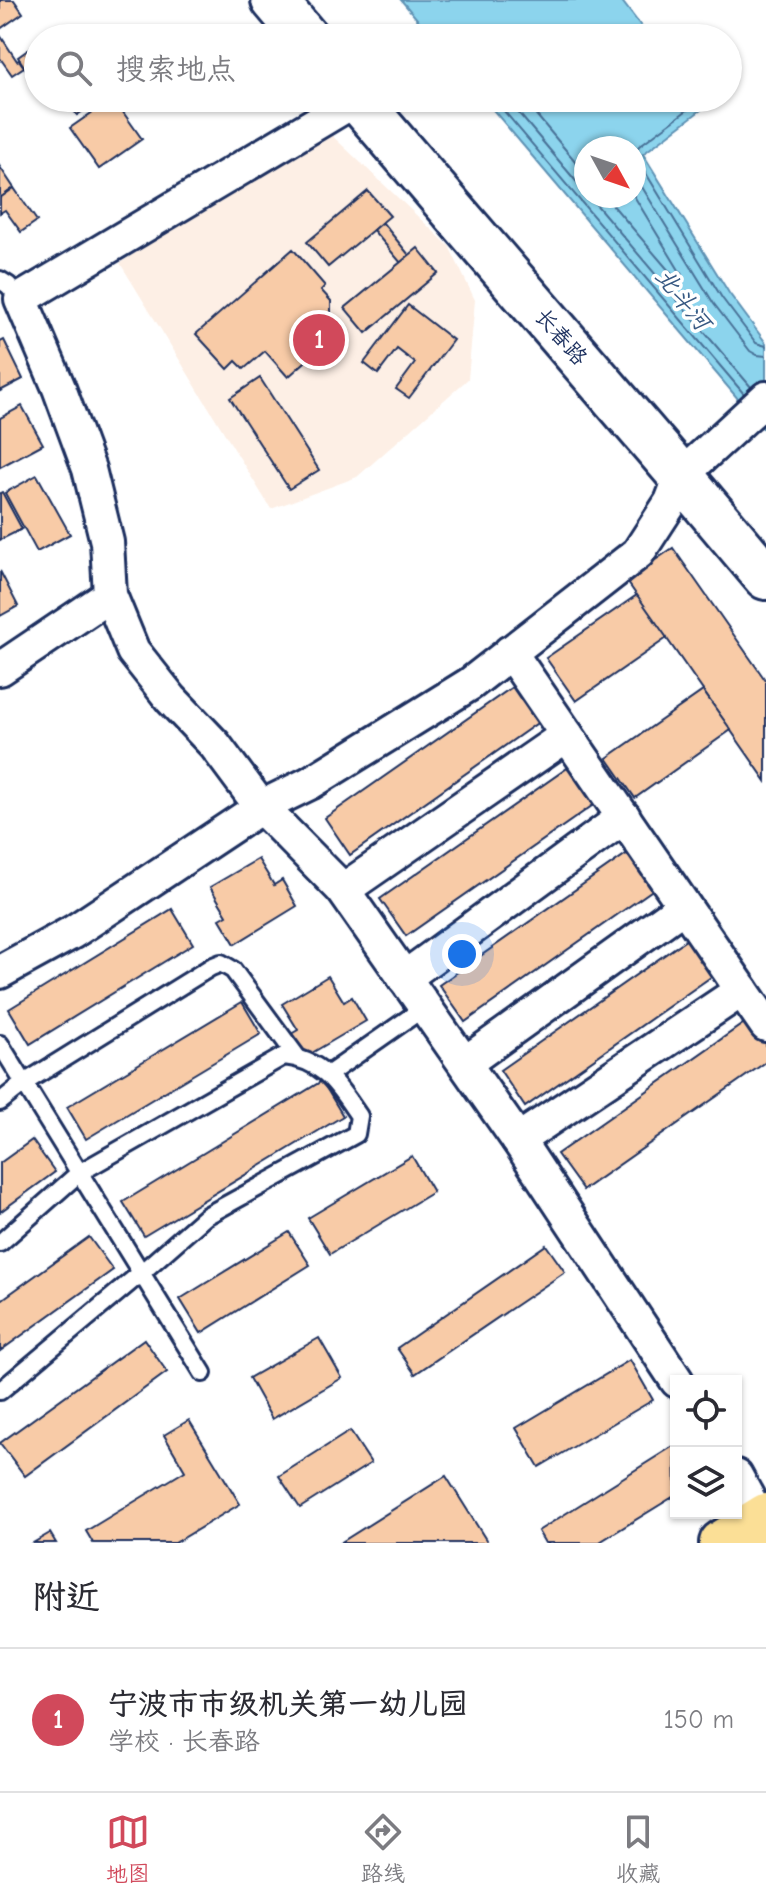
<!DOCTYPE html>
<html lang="zh">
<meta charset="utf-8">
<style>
body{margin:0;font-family:"Comic Neue","LXGW WenKai TC",sans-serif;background:#f2f2f3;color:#2b2b33}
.controls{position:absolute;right:24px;bottom:24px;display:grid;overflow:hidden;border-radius:0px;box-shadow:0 2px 6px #0004}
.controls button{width:72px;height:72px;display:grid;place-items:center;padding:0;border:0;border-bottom:2px solid #e1e1e2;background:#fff;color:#2b2b33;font:40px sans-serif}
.compass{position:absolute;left:574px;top:136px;width:72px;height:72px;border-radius:50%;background:#fff;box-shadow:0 2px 6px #0004;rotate:130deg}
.you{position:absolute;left:462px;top:954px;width:28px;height:28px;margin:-20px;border:6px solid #fff;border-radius:50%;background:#1a73e8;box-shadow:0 0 0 12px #1a73e833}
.badge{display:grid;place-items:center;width:52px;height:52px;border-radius:50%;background:#d1495b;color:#fff;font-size:26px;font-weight:700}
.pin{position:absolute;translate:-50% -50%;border:4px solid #fff;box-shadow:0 2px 8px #0006}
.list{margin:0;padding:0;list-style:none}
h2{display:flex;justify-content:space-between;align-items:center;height:104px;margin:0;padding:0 32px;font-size:34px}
h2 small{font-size:26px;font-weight:400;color:#7c7c81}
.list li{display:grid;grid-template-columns:52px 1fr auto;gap:24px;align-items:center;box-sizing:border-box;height:144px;padding:0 32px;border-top:2px solid #e1e1e2}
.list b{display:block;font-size:30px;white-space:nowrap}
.list p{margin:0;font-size:26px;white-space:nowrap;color:#7c7c81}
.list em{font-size:26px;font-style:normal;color:#7c7c81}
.icon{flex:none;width:44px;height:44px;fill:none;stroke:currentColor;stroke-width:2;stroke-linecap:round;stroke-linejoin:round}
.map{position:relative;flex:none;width:766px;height:1543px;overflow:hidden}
.search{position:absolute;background:#fff;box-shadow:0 2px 6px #0004;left:24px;right:24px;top:24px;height:88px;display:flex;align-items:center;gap:20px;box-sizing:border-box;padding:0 28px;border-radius:44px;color:#7c7c81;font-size:30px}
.sheet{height:248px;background:#fff}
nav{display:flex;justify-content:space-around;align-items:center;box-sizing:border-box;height:112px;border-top:2px solid #e1e1e2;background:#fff;font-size:22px;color:#7c7c81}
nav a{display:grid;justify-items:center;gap:4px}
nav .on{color:#d1495b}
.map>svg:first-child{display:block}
.built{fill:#fdefe5}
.water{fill:#8cd4ed;stroke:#5f92b4;stroke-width:2;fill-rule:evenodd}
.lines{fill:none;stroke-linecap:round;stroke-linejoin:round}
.shore{stroke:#487197;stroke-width:2}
.building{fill:#f8cba7;stroke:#1b2f5e;stroke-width:2}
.service-casing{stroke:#1b2f5e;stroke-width:22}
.minor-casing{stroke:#1b2f5e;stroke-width:38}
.secondary-casing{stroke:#1b2f5e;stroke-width:50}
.primary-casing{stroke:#1b2f5e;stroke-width:50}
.service{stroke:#fff;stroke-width:16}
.minor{stroke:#fff;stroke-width:32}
.secondary{stroke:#fff;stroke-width:44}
.primary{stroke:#fbdf96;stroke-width:44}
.labels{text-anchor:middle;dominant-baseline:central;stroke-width:7;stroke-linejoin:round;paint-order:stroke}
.street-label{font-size:22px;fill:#1b2f5e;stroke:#fff}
.water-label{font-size:24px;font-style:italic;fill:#375882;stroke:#fff}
</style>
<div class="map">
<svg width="766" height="1543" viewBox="0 0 766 1543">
<rect width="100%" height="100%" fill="#fff"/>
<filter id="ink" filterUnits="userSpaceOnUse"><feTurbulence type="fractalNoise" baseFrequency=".0125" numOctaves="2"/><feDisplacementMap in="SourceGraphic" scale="16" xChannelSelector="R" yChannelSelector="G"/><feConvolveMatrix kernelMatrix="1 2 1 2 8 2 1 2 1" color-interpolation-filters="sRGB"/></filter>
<g filter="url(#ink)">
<polygon class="built" points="324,128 449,246 475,300 468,379 357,477 271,509 120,263"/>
<g class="water">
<polygon points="401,0 621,0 650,38 433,38"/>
<path d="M 483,98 L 697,98 L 701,110 L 643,154 L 729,293 L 766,343 L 766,432 ZM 586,148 L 634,148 L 634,196 L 586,196 Z"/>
</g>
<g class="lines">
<g class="shore">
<polyline points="493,98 744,394"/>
<polyline points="506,98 586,193"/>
<polyline points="522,98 586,174"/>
<polyline points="691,98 690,108 639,146 636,151 636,157 722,298 756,343 766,346"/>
<polyline points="634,174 714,304 750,351 757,355 766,356"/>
<polyline points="589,196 751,387"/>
<polyline points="605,196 676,279 681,280 682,275 634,196"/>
</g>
</g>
<g class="building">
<polygon points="0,0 14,0 23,13 0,29"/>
<polygon points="0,35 17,61 19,60 24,67 12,75 0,58"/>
<polygon points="38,43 38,81 35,83 18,57"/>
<polygon points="65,98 102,98 77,115"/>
<polygon points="113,98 142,139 99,169 70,128"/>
<polygon points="0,167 14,188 0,198"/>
<polygon points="14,188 37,221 21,232 5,210 0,213 0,198"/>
<polygon points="368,191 390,216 328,267 307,242"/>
<polygon points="382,222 409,255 401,263 373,230"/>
<polygon points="418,248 438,273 366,333 345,308"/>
<polygon points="293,249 325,286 321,290 331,301 331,321 327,331 321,334 311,332 309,334 321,348 288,377 265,351 244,369 236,361 228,369 196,334"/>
<polygon points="408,305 453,340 409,398 396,389 415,363 397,349 378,374 364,363"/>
<polygon points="4,340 23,379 0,391 0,342"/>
<polygon points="260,378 319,470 289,489 230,398"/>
<polygon points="22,406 43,444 0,467 0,418"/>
<polygon points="37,475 70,534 37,552 5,493"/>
<polygon points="2,492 22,529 0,540 0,493"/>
<polygon points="673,548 766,681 766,781 626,580"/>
<polygon points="0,571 18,606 0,616"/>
<polygon points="637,595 667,638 576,701 546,658"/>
<polygon points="518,683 543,719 350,855 325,818"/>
<polygon points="703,691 731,730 635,798 607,758"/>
<polygon points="573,764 599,801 406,936 380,899"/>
<polygon points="632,850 658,886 465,1022 439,985"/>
<polygon points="258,859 274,885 282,880 297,906 235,944 220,919 227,915 210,887"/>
<polygon points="172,909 193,944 30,1044 9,1009"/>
<polygon points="693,935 718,972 525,1107 500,1070"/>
<polygon points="328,976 344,1002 352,997 366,1021 305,1057 291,1034 298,1030 282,1004"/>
<polygon points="242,1002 261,1034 86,1139 67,1107"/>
<polygon points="750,1019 766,1042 766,1062 583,1190 557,1154"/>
<polygon points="322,1081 343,1116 144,1236 123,1202"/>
<polygon points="32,1140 55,1172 0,1212 0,1163"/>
<polygon points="412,1156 433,1192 330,1254 308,1218"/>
<polygon points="289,1232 310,1265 201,1333 180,1299"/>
<polygon points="89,1237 113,1270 0,1351 0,1301"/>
<polygon points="546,1245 565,1272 415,1374 397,1348"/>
<polygon points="319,1338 342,1378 272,1419 249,1378"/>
<polygon points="144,1339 167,1372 25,1476 0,1443"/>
<polygon points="630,1360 653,1400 539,1467 516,1428"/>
<polygon points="189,1420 240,1504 175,1543 93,1543 86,1531 185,1471 164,1435"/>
<polygon points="350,1431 371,1463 300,1508 279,1476"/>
<polygon points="675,1445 676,1495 598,1543 545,1543 538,1531"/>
<polygon points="446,1476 488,1543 340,1543"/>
<polygon points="50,1533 56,1543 33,1543"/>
</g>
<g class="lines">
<g class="service-casing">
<g id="service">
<polyline points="0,280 8,285 21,299"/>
<polyline points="0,1044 203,1373"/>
<polyline points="329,1074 425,1007"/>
<polyline points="0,1102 24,1083 211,967 221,963 233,970 297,1057"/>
<path d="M 0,1243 L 79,1173 L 284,1056 C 324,1060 338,1086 359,1116 L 356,1134 L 206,1216 L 141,1273 L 0,1391"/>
</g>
</g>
<g class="minor-casing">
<g id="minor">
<polyline points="357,99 21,299 59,388 89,469 107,542 110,595 133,651 171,699 215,745 261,807 343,890 518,1140 677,1381"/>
<polyline points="510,652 766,1025"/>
<polyline points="0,669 110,595"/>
<polyline points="343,890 567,735"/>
<polyline points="0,972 73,932 261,807 310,783 470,684 638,553 671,502 681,476 766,398"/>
<polyline points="404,978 624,817"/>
<polyline points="465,1063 684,906"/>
<polyline points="518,1140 742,990"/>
<polyline points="736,1476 760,1520"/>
</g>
</g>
<g class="secondary-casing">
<g id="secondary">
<polyline points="274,0 306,38"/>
<polyline points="356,98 681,476 766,577"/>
</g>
</g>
<g class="primary-casing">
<polyline id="primary" points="722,1543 766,1516"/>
</g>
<use href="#service" class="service"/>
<use href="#minor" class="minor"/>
<use href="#secondary" class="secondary"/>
<use href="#primary" class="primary"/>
</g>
</g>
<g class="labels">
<g class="street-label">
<text transform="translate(561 337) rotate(49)">长春路</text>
</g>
<g class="water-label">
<text transform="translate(683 299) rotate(51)">北斗河</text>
</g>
</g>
</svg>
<div class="controls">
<button><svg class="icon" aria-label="locate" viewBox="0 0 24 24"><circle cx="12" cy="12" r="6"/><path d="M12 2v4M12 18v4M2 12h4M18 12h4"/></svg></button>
<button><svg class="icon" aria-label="layers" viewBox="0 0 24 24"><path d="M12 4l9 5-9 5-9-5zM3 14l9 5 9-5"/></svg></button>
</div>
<svg class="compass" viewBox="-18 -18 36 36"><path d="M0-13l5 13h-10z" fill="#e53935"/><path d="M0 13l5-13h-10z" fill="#7c7c81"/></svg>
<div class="you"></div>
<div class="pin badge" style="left:319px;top:340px">1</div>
<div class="search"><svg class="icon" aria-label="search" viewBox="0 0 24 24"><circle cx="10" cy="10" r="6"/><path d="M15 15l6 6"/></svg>搜索地点</div>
</div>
<section class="sheet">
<h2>附近<small></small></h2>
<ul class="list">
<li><span class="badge">1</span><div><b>宁波市市级机关第一幼儿园</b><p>学校 · 长春路</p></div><em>150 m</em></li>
</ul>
</section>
<nav>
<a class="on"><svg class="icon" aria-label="map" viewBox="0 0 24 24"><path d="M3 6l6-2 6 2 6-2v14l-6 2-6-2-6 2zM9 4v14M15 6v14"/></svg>地图</a>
<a><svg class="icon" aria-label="directions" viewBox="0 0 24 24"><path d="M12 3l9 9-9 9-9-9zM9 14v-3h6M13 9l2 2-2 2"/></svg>路线</a>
<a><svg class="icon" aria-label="saved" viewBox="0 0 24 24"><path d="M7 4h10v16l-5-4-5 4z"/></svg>收藏</a>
</nav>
